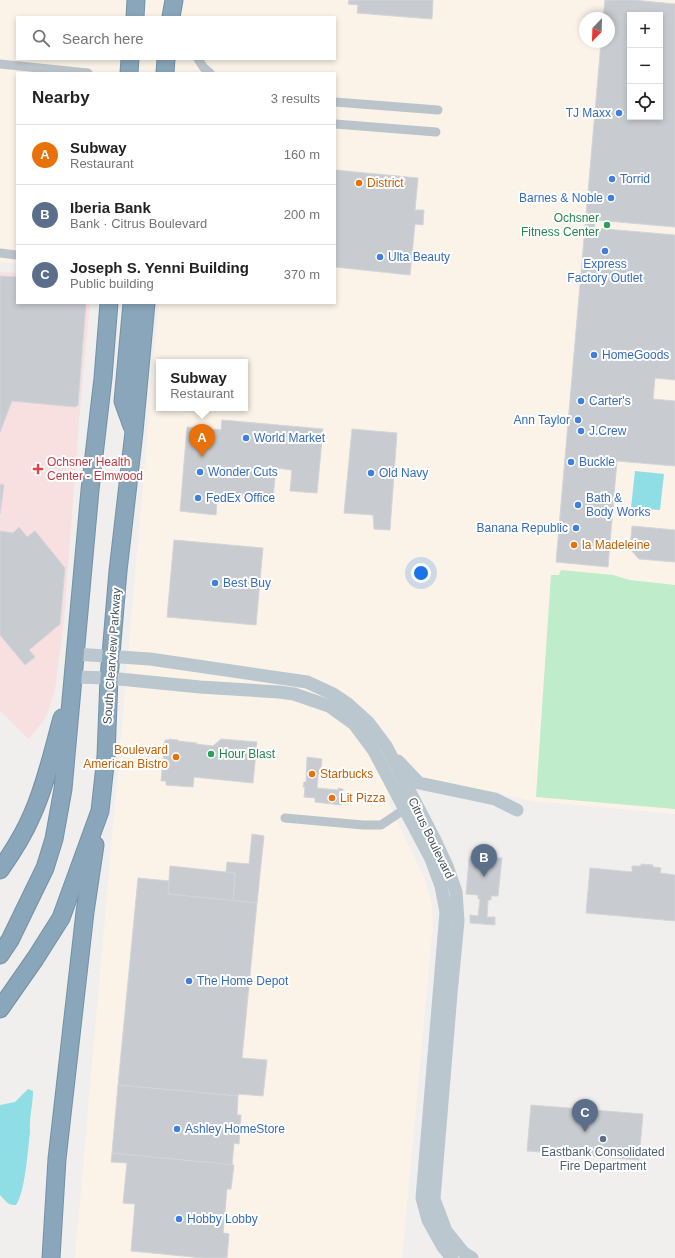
<!DOCTYPE html>
<meta charset="utf-8">
<style>
body{margin:0;font-family:Arial,sans-serif;background:#f2f2f2;color:#222}
.controls{position:absolute;right:12px;top:12px;display:grid;overflow:hidden;border-radius:0px;box-shadow:0 2px 6px #0003}
.controls button{width:36px;height:36px;display:grid;place-items:center;padding:0;border:0;border-bottom:1px solid #e0e0e0;background:#fff;color:#222;font:20px sans-serif}
.compass{position:absolute;left:579px;top:12px;width:36px;height:36px;border-radius:50%;background:#fff;box-shadow:0 2px 6px #0003;rotate:203deg}
.you{position:absolute;left:421px;top:573px;width:14px;height:14px;margin:-10px;border:3px solid #fff;border-radius:50%;background:#1a73e8;box-shadow:0 0 0 6px #1a73e833}
.badge{display:grid;place-items:center;width:26px;height:26px;border-radius:50%;background:#b45309;color:#fff;font-size:13px;font-weight:700}
.pin{position:absolute;translate:-50% -33px;filter:drop-shadow(0 1px 2px #0008)}
.pin::after{content:'';position:absolute;top:21px;width:14px;height:12px;background:inherit;clip-path:polygon(0 0,100% 0,50% 100%)}
.popup{position:absolute;left:156px;top:359px;width:92px;height:52px;box-sizing:border-box;display:grid;place-content:center;border-radius:0px;background:#fff;filter:drop-shadow(0 1px 3px #0005);font-size:13px;white-space:nowrap;color:#767676}
.popup b{font-size:15px;color:#222}
.popup::after{content:'';position:absolute;left:50%;top:100%;margin-left:-8px;border:8px solid transparent;border-top-color:#fff}
.list{margin:0;padding:0;list-style:none}
h2{display:flex;justify-content:space-between;align-items:center;height:52px;margin:0;padding:0 16px;font-size:17px}
h2 small{font-size:13px;font-weight:400;color:#767676}
.list li{display:grid;grid-template-columns:26px 1fr auto;gap:12px;align-items:center;box-sizing:border-box;height:60px;padding:0 16px;border-top:1px solid #e0e0e0}
.list b{display:block;font-size:15px;white-space:nowrap}
.list p{margin:0;font-size:13px;white-space:nowrap;color:#767676}
.list em{font-size:13px;font-style:normal;color:#767676}
.icon{flex:none;width:22px;height:22px;fill:none;stroke:currentColor;stroke-width:2;stroke-linecap:round;stroke-linejoin:round}
.map{position:relative;flex:none;width:675px;height:1258px;overflow:hidden}
.search{position:absolute;background:#fff;box-shadow:0 2px 6px #0003;left:16px;top:16px;width:320px;height:44px;display:flex;align-items:center;gap:10px;box-sizing:border-box;padding:0 14px;border-radius:0px;color:#767676;font-size:15px}
.panel{position:absolute;background:#fff;box-shadow:0 2px 6px #0003;left:16px;top:72px;width:320px;height:232px;border-radius:0px}
.map>svg:first-child{display:block}
.commercial{fill:#fbf3e8;fill-rule:evenodd}
.medical{fill:#f9e0e0}
.green{fill:#bfeccb}
.water{fill:#8fdee6}
.building{fill:#c8ccd0;stroke:#d2d5d9;fill-rule:evenodd}
.lines{fill:none;stroke-linecap:round;stroke-linejoin:round}
.highway-casing{stroke:#7491a6;stroke-width:19}
.street{stroke:#bac4ca;stroke-width:9}
.secondary{stroke:#bbc7cf;stroke-width:13}
.highway{stroke:#89a6ba;stroke-width:17}
.shop-dot{fill:#3f7fe0;stroke:#fff;stroke-width:1.5}
.food-dot{fill:#e8710a;stroke:#fff;stroke-width:1.5}
.leisure-dot{fill:#2e9e5b;stroke:#fff;stroke-width:1.5}
.health-dot{fill:#e0444e;stroke:#fff;stroke-width:1.5}
.service-dot{fill:#5c6f8a;stroke:#fff;stroke-width:1.5}
.labels{text-anchor:middle;dominant-baseline:central;stroke-width:4;stroke-linejoin:round;paint-order:stroke}
.shop-label{font-size:12px;fill:#366cbe;stroke:#fff;text-anchor:start}
.food-label{font-size:12px;fill:#c56008;stroke:#fff;text-anchor:start}
.leisure-label{font-size:12px;fill:#27864d;stroke:#fff;text-anchor:end}
.health-label{font-size:12px;fill:#be3a42;stroke:#fff;text-anchor:start}
.street-label{font-size:12px;fill:#47545a;stroke:#fff}
.service-label{font-size:12px;fill:#4e5e75;stroke:#fff}
</style>
<div class="map">
<svg width="675" height="1258" viewBox="0 0 675 1258">
<rect width="100%" height="100%" fill="#f1eeee"/>
<path class="commercial" d="M 0,0 L 675,0 L 675,814 L 534,801 L 422,778 L 386,798 L 425,880 L 432,904 L 433,925 L 402,1258 L 75,1258 L 159,303 L 335,303 L 335,73 L 17,73 L 17,264 L 0,262 ZM 630,15 L 660,15 L 660,117 L 630,117 ZM 17,17 L 335,17 L 335,59 L 17,59 ZM 585,18 L 609,18 L 609,42 L 585,42 ZM 159,362 L 245,362 L 245,408 L 159,408 Z"/>
<polygon class="medical" points="0,272 17,273 17,303 90,303 79,422 64,621 55,690 46,717 29,739 0,711"/>
<polygon class="green" points="561,570 613,575 630,580 675,585 675,809 536,797 551,575 559,575"/>
<g class="water">
<polygon points="635,471 664,474 660,510 631,508"/>
<path d="M 28,1089 L 33,1091 C 33,1104 29,1118 30,1132 C 28,1149 25,1193 16,1205 C 8,1206 5,1200 0,1195 L 0,1105 L 15,1102 Z"/>
</g>
<g class="building">
<polygon points="349,0 433,0 432,19 357,13 358,5 348,4"/>
<path d="M 605,0 L 633,0 L 675,4 L 675,227 L 595,220 L 594,228 L 675,235 L 675,380 L 655,378 L 653,399 L 675,401 L 675,466 L 617,461 L 608,567 L 556,562 L 601,42 L 609,42 L 609,18 L 603,18 ZM 630,15 L 660,15 L 660,117 L 630,117 Z"/>
<polygon points="335,170 418,178 415,210 424,210 423,225 415,224 410,275 335,267"/>
<polygon points="0,276 17,277 17,303 86,303 78,405 75,407 12,401 0,432"/>
<polygon points="222,420 323,429 317,493 290,491 292,470 276,468 273,499 225,495 225,502 217,501 216,515 180,511 187,427 221,430"/>
<polygon points="352,429 397,433 390,530 374,529 373,515 344,513"/>
<polygon points="0,484 4,485 0,514"/>
<polygon points="632,526 675,530 675,562 639,559 630,549"/>
<polygon points="19,527 27,537 35,531 65,568 60,624 29,650 35,657 25,665 0,635 0,531 13,533"/>
<polygon points="174,540 263,548 256,625 167,617"/>
<polygon points="169,739 178,740 178,741 197,743 196,744 213,746 221,739 257,742 253,783 194,777 193,787 166,785 166,781 161,781 165,740 169,740"/>
<polygon points="307,757 322,759 320,777 318,776 317,788 338,790 338,788 343,789 341,805 315,802 315,798 304,797 305,787 303,787 304,782 306,782"/>
<polygon points="252,834 264,836 257,903 233,901 235,873 226,872 227,862 249,864"/>
<polygon points="473,856 502,858 498,896 491,896 491,900 488,900 487,917 495,917 495,925 470,923 470,915 478,916 480,899 478,899 478,895 466,894 469,860 470,857"/>
<polygon points="641,864 653,865 653,867 661,868 660,873 675,875 675,921 586,913 590,868 632,872 632,866 641,866"/>
<polygon points="170,866 235,873 233,901 168,894"/>
<polygon points="138,878 169,881 168,894 257,903 242,1058 267,1060 263,1096 239,1094 238,1096 118,1085"/>
<polygon points="118,1085 238,1096 237,1115 241,1115 239,1144 234,1143 232,1165 112,1153"/>
<polygon points="531,1105 643,1114 639,1160 527,1151"/>
<polygon points="112,1153 234,1165 231,1189 227,1189 223,1233 229,1234 227,1258 203,1258 131,1251 135,1204 123,1203 127,1163 111,1162"/>
</g>
<g class="lines">
<g class="highway-casing">
<g id="highway">
<polyline points="135,17 136,0"/>
<polyline points="171,17 174,0"/>
<polyline points="129,73 130,59"/>
<polyline points="165,73 166,59"/>
<polyline points="132,303 123,401 132,426"/>
<path d="M 0,870 C 12,853 24,834 32,815 C 46,784 53,750 62,718"/>
<polyline points="0,955 10,940 45,868 54,839 63,789 90,490 103,378 109,303"/>
<polyline points="0,1009 35,959 61,918 100,811 106,756 109,678 118,571 134,432 146,303"/>
<polyline points="51,1258 57,1159 85,912 95,845"/>
</g>
</g>
<g class="street">
<polyline points="198,59 204,68 210,73"/>
<polyline points="0,64 88,73"/>
<polyline points="335,102 438,110"/>
<polyline points="335,124 436,132"/>
<polyline points="0,253 17,255"/>
<polyline points="285,818 363,825 381,825 405,809"/>
</g>
<g class="secondary">
<polyline points="75,654 150,659 307,682 333,694 348,704 368,722 386,746 434,838 447,866 456,892 458,921 451,994 434,1199 446,1231 464,1253 472,1258"/>
<polyline points="73,677 109,678 200,687 279,692 294,694 329,706 354,724 374,751 431,859 441,886 446,912 422,1198 428,1220 443,1247 452,1258"/>
<polyline points="398,761 419,783 495,799 517,810"/>
</g>
<use href="#highway" class="highway"/>
</g>
<g class="shop-dot">
<circle cx="619" cy="113" r="4"/>
<circle cx="612" cy="179" r="4"/>
<circle cx="611" cy="198" r="4"/>
<circle cx="605" cy="251" r="4"/>
<circle cx="380" cy="257" r="4"/>
<circle cx="594" cy="355" r="4"/>
<circle cx="581" cy="401" r="4"/>
<circle cx="578" cy="420" r="4"/>
<circle cx="581" cy="431" r="4"/>
<circle cx="246" cy="438" r="4"/>
<circle cx="571" cy="462" r="4"/>
<circle cx="200" cy="472" r="4"/>
<circle cx="371" cy="473" r="4"/>
<circle cx="198" cy="498" r="4"/>
<circle cx="578" cy="505" r="4"/>
<circle cx="576" cy="528" r="4"/>
<circle cx="215" cy="583" r="4"/>
<circle cx="189" cy="981" r="4"/>
<circle cx="177" cy="1129" r="4"/>
<circle cx="179" cy="1219" r="4"/>
</g>
<g class="food-dot">
<circle cx="359" cy="183" r="4"/>
<circle cx="574" cy="545" r="4"/>
<circle cx="176" cy="757" r="4"/>
<circle cx="312" cy="774" r="4"/>
<circle cx="332" cy="798" r="4"/>
</g>
<g class="leisure-dot">
<circle cx="607" cy="225" r="4"/>
<circle cx="211" cy="754" r="4"/>
</g>
<path class="health-dot" d="M36 463h4v4h4v4h-4v4h-4v-4h-4v-4h4z"/>
<circle class="service-dot" cx="603" cy="1139" r="4"/>
<g class="labels">
<g class="shop-label">
<text x="611" y="113" text-anchor="end">TJ Maxx</text>
<text x="620" y="179">Torrid</text>
<text x="603" y="198" text-anchor="end">Barnes &amp; Noble</text>
<text x="388" y="257">Ulta Beauty</text>
<text x="605" y="264" text-anchor="middle">Express<tspan x="605" dy="14">Factory Outlet</tspan></text>
<text x="602" y="355">HomeGoods</text>
<text x="589" y="401">Carter's</text>
<text x="570" y="420" text-anchor="end">Ann Taylor</text>
<text x="589" y="431">J.Crew</text>
<text x="254" y="438">World Market</text>
<text x="579" y="462">Buckle</text>
<text x="208" y="472">Wonder Cuts</text>
<text x="379" y="473">Old Navy</text>
<text x="206" y="498">FedEx Office</text>
<text x="586" y="498">Bath &amp;<tspan x="586" dy="14">Body Works</tspan></text>
<text x="568" y="528" text-anchor="end">Banana Republic</text>
<text x="223" y="583">Best Buy</text>
<text x="197" y="981">The Home Depot</text>
<text x="185" y="1129">Ashley HomeStore</text>
<text x="187" y="1219">Hobby Lobby</text>
</g>
<g class="food-label">
<text x="367" y="183">District</text>
<text x="582" y="545">la Madeleine</text>
<text x="168" y="750" text-anchor="end">Boulevard<tspan x="168" dy="14">American Bistro</tspan></text>
<text x="320" y="774">Starbucks</text>
<text x="340" y="798">Lit Pizza</text>
</g>
<g class="leisure-label">
<text x="599" y="218">Ochsner<tspan x="599" dy="14">Fitness Center</tspan></text>
<text x="219" y="754" text-anchor="start">Hour Blast</text>
</g>
<g class="health-label">
<text x="47" y="462">Ochsner Health<tspan x="47" dy="14">Center - Elmwood</tspan></text>
</g>
<g class="street-label">
<text transform="translate(112 656) rotate(-86)">South Clearview Parkway</text>
<text transform="translate(431 838) rotate(64)">Citrus Boulevard</text>
</g>
<g class="service-label">
<text x="603" y="1152">Eastbank Consolidated<tspan x="603" dy="14">Fire Department</tspan></text>
</g>
</g>
</svg>
<div class="controls">
<button>+</button>
<button>−</button>
<button><svg class="icon" aria-label="locate" viewBox="0 0 24 24"><circle cx="12" cy="12" r="6"/><path d="M12 2v4M12 18v4M2 12h4M18 12h4"/></svg></button>
</div>
<svg class="compass" viewBox="-18 -18 36 36"><path d="M0-13l5 13h-10z" fill="#e53935"/><path d="M0 13l5-13h-10z" fill="#767676"/></svg>
<div class="you"></div>
<div class="pin badge" style="left:202px;top:457px;background:#e8710a">A</div>
<div class="popup"><b>Subway</b>Restaurant</div>
<div class="pin badge" style="left:484px;top:877px;background:#5c6f8a">B</div>
<div class="pin badge" style="left:585px;top:1132px;background:#5c6f8a">C</div>
<div class="search"><svg class="icon" aria-label="search" viewBox="0 0 24 24"><circle cx="10" cy="10" r="6"/><path d="M15 15l6 6"/></svg>Search here</div>
<section class="panel">
<h2>Nearby<small>3 results</small></h2>
<ul class="list">
<li><span class="badge" style="background:#e8710a">A</span><div><b>Subway</b><p>Restaurant</p></div><em>160 m</em></li>
<li><span class="badge" style="background:#5c6f8a">B</span><div><b>Iberia Bank</b><p>Bank · Citrus Boulevard</p></div><em>200 m</em></li>
<li><span class="badge" style="background:#5c6f8a">C</span><div><b>Joseph S. Yenni Building</b><p>Public building</p></div><em>370 m</em></li>
</ul>
</section>
</div>
